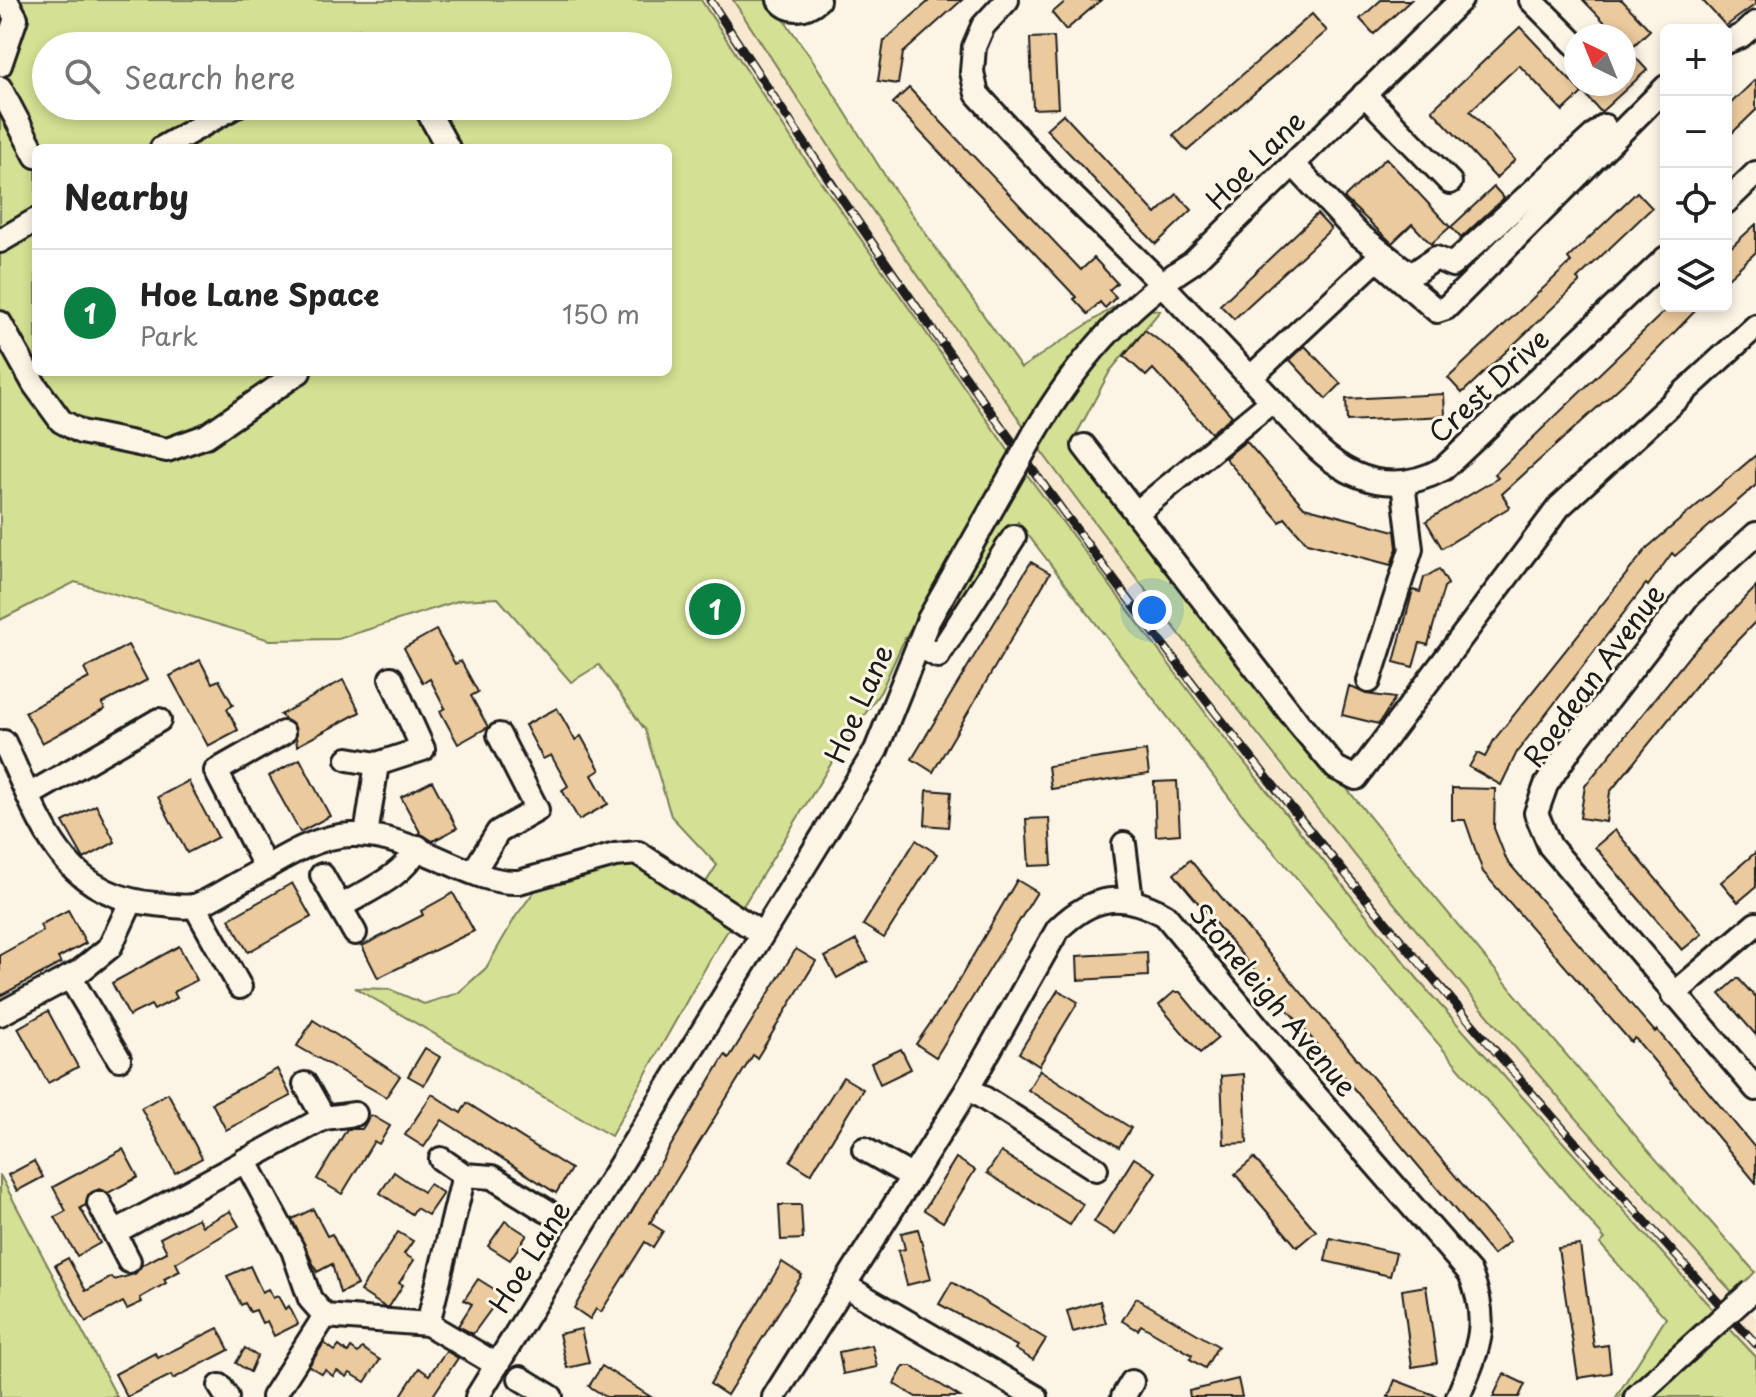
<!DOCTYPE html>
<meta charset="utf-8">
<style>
body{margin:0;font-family:"Playpen Sans",sans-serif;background:#f6f6f6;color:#222}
.controls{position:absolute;right:24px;top:24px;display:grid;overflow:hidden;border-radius:12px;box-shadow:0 4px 12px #0003}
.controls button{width:72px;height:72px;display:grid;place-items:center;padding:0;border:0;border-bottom:2px solid #e0e0e0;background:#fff;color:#222;font:40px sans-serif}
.compass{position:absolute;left:1564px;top:24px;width:72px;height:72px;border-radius:50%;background:#fff;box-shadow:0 4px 12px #0003;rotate:317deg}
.you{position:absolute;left:1152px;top:610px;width:28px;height:28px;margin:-20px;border:6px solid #fff;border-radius:50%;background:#1a73e8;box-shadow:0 0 0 12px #1a73e833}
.badge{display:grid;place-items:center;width:52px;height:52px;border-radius:50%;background:#0b8043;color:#fff;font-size:26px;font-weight:700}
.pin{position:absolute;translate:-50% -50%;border:4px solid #fff;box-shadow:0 2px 8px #0006}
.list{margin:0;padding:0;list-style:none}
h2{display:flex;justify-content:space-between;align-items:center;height:104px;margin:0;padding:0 32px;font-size:34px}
h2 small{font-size:26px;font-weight:400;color:#767676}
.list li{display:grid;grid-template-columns:52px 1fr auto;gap:24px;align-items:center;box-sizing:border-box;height:128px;padding:0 32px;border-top:2px solid #e0e0e0}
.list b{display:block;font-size:30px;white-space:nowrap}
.list p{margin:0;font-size:26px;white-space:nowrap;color:#767676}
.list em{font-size:26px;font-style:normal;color:#767676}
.icon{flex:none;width:44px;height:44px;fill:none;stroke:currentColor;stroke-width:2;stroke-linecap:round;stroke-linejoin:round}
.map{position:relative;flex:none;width:1756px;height:1397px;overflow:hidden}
.search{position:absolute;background:#fff;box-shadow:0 4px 12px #0003;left:32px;top:32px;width:640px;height:88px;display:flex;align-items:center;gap:20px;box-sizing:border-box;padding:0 28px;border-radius:44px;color:#767676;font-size:30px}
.panel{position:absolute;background:#fff;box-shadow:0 4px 12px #0003;left:32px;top:144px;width:640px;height:232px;border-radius:12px}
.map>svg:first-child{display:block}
.built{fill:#f7e8cf}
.green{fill:#d4e093;stroke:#787e58;stroke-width:2;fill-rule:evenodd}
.building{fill:#ebca9d;stroke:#1c1c1c;stroke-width:2}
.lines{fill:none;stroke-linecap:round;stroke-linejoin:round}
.minor-casing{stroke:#1c1c1c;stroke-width:28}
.minor{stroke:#fcf5e5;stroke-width:22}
.rail-casing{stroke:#1c1c1c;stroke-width:9}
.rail{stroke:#fcf5e5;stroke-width:6;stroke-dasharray:18;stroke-linecap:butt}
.minor-bridge-casing{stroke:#1c1c1c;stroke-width:28;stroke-linecap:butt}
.minor-bridge{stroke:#fcf5e5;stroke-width:22}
.labels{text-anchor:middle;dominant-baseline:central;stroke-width:6;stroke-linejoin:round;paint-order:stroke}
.street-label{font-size:28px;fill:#1c1c1c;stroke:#fcf5e5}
</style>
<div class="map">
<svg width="1756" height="1397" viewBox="0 0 1756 1397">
<rect width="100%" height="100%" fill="#fcf5e5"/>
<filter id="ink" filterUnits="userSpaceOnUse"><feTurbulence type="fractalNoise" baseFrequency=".0125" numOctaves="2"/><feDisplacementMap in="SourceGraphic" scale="16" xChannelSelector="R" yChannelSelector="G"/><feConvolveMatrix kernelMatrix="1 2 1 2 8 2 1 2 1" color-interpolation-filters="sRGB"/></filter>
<g filter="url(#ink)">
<polygon class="built" points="701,0 733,0 914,271 1153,602 1287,775 1422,937 1630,1182 1756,1318 1756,1357 1425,988 1216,727 976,409 796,146"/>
<g class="green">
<path d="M 0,0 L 701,0 L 796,146 L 1010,453 L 904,640 L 881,691 L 839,751 L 712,956 L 611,1136 L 355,988 L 389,989 L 424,1004 L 458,993 L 486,968 L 516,916 L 540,884 L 634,860 L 706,882 L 717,865 L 671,816 L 645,730 L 599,665 L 571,682 L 498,598 L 461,600 L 338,639 L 270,640 L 75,582 L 0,620 ZM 46,46 L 658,46 L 658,106 L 46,106 ZM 36,148 L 668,148 L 668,372 L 36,372 Z"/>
<polygon points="733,0 770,0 814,62 887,179 1021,368 1118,304 1059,371 1025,428 856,187"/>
<path d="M 1150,309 L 1160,311 L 1110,371 L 1074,439 C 1291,725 1516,1004 1755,1272 L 1734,1294 C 1486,1025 1256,741 1038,447 L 1095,366 L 1135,317 Z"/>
<polygon points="1025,472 1216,727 1425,988 1714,1311 1619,1397 1616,1397 1666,1318 1600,1244 1605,1239 1242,814 1018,522 947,614"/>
<polygon points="0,1175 117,1397 0,1397"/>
<polygon points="1728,1327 1756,1357 1756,1397 1653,1397"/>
</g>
<g class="building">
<polygon points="930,0 962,0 903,53 898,84 878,81 884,41"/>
<polygon points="1067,0 1101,0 1066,30 1052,13"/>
<polygon points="1381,0 1411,0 1374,34 1360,19"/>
<polygon points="1583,0 1622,0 1650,30 1630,49 1624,36 1618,36"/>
<polygon points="1702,0 1756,0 1756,4 1726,26"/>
<polygon points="1312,14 1327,31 1187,151 1173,135"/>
<polygon points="1520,27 1582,93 1563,111 1519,65 1470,111 1515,160 1496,178 1432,110"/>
<polygon points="1054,37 1058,108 1033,109 1030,38"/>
<polygon points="1624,45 1647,70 1601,112 1584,93 1594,84 1624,84"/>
<polygon points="1756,79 1756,110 1726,139 1726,108"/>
<polygon points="909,88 1081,270 1094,258 1117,283 1109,290 1116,297 1105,308 1100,302 1088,314 1074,299 1076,297 893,103"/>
<polygon points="1063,114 1156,214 1177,194 1192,210 1156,244 1046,129"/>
<polygon points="1386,158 1450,227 1431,244 1412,224 1392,243 1344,198"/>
<polygon points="1494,187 1504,198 1461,238 1451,227"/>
<polygon points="1637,192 1652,208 1577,279 1580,282 1462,393 1448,378 1571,262 1568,258"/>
<polygon points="1317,214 1331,229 1234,319 1220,305"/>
<polygon points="1756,224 1756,252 1726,280 1726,252"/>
<polygon points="1670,306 1700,306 1632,376 1502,494 1510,507 1442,548 1426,521 1498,478 1495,474"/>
<polygon points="1145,330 1174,352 1232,416 1211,433 1153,369 1146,376 1124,356"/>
<polygon points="1305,346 1341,384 1326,399 1290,360"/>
<polygon points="1444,394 1445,416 1347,421 1346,399"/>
<polygon points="1246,441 1304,507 1395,531 1397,548 1391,565 1307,543 1285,518 1280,522 1225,458"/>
<polygon points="1756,455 1756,485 1675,556 1672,553 1648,586 1646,584 1517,752 1501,785 1469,767 1477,753 1485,757 1494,740 1648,547"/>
<polygon points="1031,562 1050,573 933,772 912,759"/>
<polygon points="1439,569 1448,584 1444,587 1428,645 1420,643 1413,667 1394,662 1413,590 1420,592 1424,578"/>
<polygon points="1756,587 1756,621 1706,673 1610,792 1606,822 1580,818 1585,786 1690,655"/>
<polygon points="436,630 455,664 461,661 478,692 471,696 488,727 458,744 440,711 445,708 430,679 423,683 404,648"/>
<polygon points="128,645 147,680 102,704 105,709 42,743 25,712 89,678 84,669"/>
<polygon points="200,660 212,683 219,680 233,705 227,709 238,730 208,746 170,676"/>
<polygon points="343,680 360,712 297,746 295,727 280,715"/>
<polygon points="1349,686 1366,694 1395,698 1379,724 1342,715"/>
<polygon points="557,708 575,740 581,736 600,770 592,775 608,804 579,820 562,790 568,786 551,755 543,759 525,725"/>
<polygon points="1146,751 1149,774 1051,789 1048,766"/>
<polygon points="300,759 330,816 300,832 269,776"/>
<polygon points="188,781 218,837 187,853 158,797"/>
<polygon points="432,781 457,828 433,841 421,834 401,797"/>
<polygon points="1177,781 1180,834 1156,836 1154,782"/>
<polygon points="1452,788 1495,789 1494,828 1507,861 1655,1032 1657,1030 1756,1149 1756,1183 1635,1038 1631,1042 1483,872 1465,820 1452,820"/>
<polygon points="927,790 951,792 948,827 925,825"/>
<polygon points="96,805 115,842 84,859 63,822"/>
<polygon points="1049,818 1052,865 1029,866 1026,819"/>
<polygon points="1615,830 1702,934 1682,950 1595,847"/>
<polygon points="916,840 937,854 884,938 863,925"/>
<polygon points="1756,852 1756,887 1738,902 1721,882"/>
<polygon points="1190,860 1510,1241 1493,1255 1174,874"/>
<polygon points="1017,880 1037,892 936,1057 916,1044 952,992"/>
<polygon points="292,883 311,917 248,952 229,919"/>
<polygon points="453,893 474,931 378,978 362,946 423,915 421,911"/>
<polygon points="68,910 86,943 58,958 61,963 0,996 0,955 43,931 40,925"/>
<polygon points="856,940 868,961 837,978 825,957"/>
<polygon points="179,946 197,980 174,992 177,998 154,1010 151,1005 129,1016 112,983"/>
<polygon points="796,949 816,961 757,1058 753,1055 650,1223 663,1231 653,1247 645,1242 601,1312 596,1309 590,1319 574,1308 725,1055 729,1058"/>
<polygon points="1147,952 1148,976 1078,980 1077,956"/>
<polygon points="1738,978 1756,998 1756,1035 1720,994"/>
<polygon points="1058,990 1078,1002 1039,1066 1019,1053"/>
<polygon points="1174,992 1180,992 1218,1038 1200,1053 1159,1005"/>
<polygon points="48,1011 78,1067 48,1083 18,1028"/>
<polygon points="313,1020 400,1076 386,1097 297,1046"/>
<polygon points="425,1048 440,1057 424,1085 408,1076"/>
<polygon points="901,1049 911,1069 880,1084 871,1063"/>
<polygon points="277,1069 291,1096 226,1130 212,1103"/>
<polygon points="1040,1070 1131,1128 1119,1147 1028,1090"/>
<polygon points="1244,1074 1247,1143 1224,1144 1221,1076"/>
<polygon points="843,1077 863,1089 811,1174 790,1161"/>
<polygon points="168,1093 202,1158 175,1173 141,1108"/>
<polygon points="432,1094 461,1113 467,1103 571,1169 556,1193 442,1120 424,1147 405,1135"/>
<polygon points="371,1115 390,1126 379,1144 374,1141 342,1194 317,1179 347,1129 362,1129"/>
<polygon points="123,1149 138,1177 108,1193 99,1189 88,1195 86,1205 80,1208 100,1243 77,1256 55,1217 66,1211 53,1187"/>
<polygon points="1001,1152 1083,1204 1070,1225 987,1173"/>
<polygon points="956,1158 975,1170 943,1222 924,1210"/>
<polygon points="1134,1158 1156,1172 1115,1235 1094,1222"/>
<polygon points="1254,1158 1316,1231 1297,1247 1235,1174"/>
<polygon points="34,1161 43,1177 17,1191 8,1175"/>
<polygon points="394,1172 423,1192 429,1184 443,1193 428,1215 416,1208 412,1214 380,1193"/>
<polygon points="779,1205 801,1205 803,1239 781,1240"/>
<polygon points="313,1209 327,1236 332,1234 357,1285 340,1293 332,1264 317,1272 292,1219"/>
<polygon points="230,1211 239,1226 176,1263 180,1271 164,1279 166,1283 140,1298 142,1302 127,1309 123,1302 86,1322 55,1265 68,1258 86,1291 112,1277 114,1280 135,1274 142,1265 167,1252 160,1238 198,1218 202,1226"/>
<polygon points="505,1221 527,1235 510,1260 488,1246"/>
<polygon points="918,1229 931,1279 907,1285 898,1251 905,1249 901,1233"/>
<polygon points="398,1232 413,1241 404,1254 414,1260 399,1283 403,1285 389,1307 385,1307 360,1291"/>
<polygon points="1330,1238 1396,1253 1390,1276 1325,1261"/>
<polygon points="1580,1245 1594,1347 1608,1345 1611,1373 1578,1378 1558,1248"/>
<polygon points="782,1262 802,1275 727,1395 710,1384"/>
<polygon points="250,1266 262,1292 268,1289 273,1298 278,1296 285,1309 289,1306 298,1324 274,1336 267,1321 262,1323 256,1310 250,1312 245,1303 241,1305 227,1276"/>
<polygon points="478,1279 502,1294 473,1334 458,1326 472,1304 464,1300"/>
<polygon points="952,1282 1046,1339 1033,1360 1015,1349 1017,1346 939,1304"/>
<polygon points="1426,1286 1437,1363 1412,1367 1402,1290"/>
<polygon points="1136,1298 1218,1346 1205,1368 1190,1359 1192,1355 1141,1325 1138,1330 1122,1321"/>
<polygon points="1100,1301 1106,1323 1073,1332 1067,1311"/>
<polygon points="218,1328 229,1350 173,1379 171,1375 127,1397 115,1374 155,1353 158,1358"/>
<polygon points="581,1329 589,1363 567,1368 559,1334"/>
<polygon points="324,1343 335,1351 339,1346 348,1353 351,1348 358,1353 362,1348 380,1360 365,1382 350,1373 347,1377 337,1371 333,1376 325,1370 322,1374 309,1366"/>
<polygon points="872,1345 877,1367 843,1374 839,1352"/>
<polygon points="245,1348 257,1356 250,1372 236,1363"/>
<polygon points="446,1351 458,1358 432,1397 400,1397 419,1368 429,1375"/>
<polygon points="602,1366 651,1397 606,1397 589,1386"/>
<polygon points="904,1366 911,1366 960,1397 916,1397 894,1384"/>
<polygon points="1504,1374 1525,1384 1519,1397 1493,1397"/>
<polygon points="1238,1379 1242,1397 1190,1397 1189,1391"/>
<polygon points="1395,1380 1437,1396 1437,1397 1388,1397"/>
</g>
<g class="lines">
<g class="minor-casing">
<g id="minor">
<path d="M 779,0 C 790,13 805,11 818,0"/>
<path d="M 1007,0 L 983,26 L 974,47 L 972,72 L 977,94 L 1056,180 L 1161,283 L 1318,449 C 1355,483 1397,494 1443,469 L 1666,258"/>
<polyline points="1531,0 1576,45"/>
<polyline points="1726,42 1741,36 1756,23"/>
<polyline points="343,46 363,42 379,46"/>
<polyline points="0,65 16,18 6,0"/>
<polyline points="0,88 36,156"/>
<polyline points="1364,94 1450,182"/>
<polyline points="425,106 448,148"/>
<polyline points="162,148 236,106"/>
<polyline points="1294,165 1357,233 1411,275 1436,258 1452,265 1604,126"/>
<polyline points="1726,202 1756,173"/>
<polyline points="0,241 36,220"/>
<polyline points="0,323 34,384 61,421 81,432 167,450 206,436 299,372"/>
<polyline points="1250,378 1377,259 1437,311 1446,308 1666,87"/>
<path d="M 1034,434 C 1075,365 1124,306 1192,263 L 1461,0"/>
<polyline points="1084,446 1299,724 1336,768 1356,778 1559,507 1756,326"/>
<polyline points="1136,513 1272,401"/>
<polyline points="1756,534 1689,595 1572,746 1546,785 1536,813 1550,846 1756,1089"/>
<polyline points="918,645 938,656 1014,537"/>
<polyline points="1369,681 1411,549 1403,483"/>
<path d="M 4,742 C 40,818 58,895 155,904 C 168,905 186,909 197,905 C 214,899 230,887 246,879 C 278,861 313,836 351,835 C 413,833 470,885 519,882 L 615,855 L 638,853 L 762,934"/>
<polyline points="348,759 377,764 423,749 391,678"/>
<polyline points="29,795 159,720"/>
<polyline points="366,835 377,764"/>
<polyline points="1124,844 1131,900"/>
<polyline points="266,868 216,771 283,733"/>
<polyline points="474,871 498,832 537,810 499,735"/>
<polyline points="322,875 355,933"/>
<polyline points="195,906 240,987"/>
<path d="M 340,907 C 368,890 403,877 418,847"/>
<polyline points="70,977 119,1059"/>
<polyline points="1673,995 1756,924"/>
<polyline points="0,1014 79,972 110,947 131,902"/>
<polyline points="305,1084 324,1118"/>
<polyline points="968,1088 1096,1169"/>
<polyline points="864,1149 911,1176"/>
<polyline points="441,1159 464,1175 492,1177 547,1211"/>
<polyline points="245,1160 293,1250 310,1299 325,1316 428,1324 497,1365"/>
<polyline points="99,1203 129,1261"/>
<polyline points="115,1232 324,1118 355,1114"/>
<polyline points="844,1285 1036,1397"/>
<polyline points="428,1324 464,1175"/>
<polyline points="520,1378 551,1397"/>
<polyline points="220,1386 227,1397"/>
<polyline points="273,1397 325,1316"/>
<polyline points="477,1397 876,750 928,621 1015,468"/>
<path d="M 774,1397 L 968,1088 L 1058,929 C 1094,894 1122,892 1165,915 L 1290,1066 L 1470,1273 C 1491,1324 1478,1349 1458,1397"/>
<polyline points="1123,1397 1132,1382"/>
<polyline points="1636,1397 1719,1321"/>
</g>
</g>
<use href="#minor" class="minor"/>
<g class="rail-casing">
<path id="rail" d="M 710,0 C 880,261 1059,516 1253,760 C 1413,961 1583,1154 1756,1344"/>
</g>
<use href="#rail" class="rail"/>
<g class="minor-bridge-casing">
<g id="minor-bridge">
<polyline points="1015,468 1034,434"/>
<polyline points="1719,1321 1752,1291"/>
</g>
</g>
<use href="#minor-bridge" class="minor-bridge"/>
</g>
</g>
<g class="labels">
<g class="street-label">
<text transform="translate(1255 159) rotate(-45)">Hoe Lane</text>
<text transform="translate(1488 385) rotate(-43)">Crest Drive</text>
<text transform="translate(1593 675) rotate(-54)">Roedean Avenue</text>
<text transform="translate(858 703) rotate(-66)">Hoe Lane</text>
<text transform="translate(1274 999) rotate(50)">Stoneleigh Avenue</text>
<text transform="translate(529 1256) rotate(-58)">Hoe Lane</text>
</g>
</g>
</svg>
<div class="controls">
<button>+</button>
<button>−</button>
<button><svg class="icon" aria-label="locate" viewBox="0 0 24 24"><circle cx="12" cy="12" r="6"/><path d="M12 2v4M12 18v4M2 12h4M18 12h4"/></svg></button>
<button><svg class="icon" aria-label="layers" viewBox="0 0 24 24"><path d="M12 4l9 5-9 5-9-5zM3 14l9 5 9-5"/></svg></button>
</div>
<svg class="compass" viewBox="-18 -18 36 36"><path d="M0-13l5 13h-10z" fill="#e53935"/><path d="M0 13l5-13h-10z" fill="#767676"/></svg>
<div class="you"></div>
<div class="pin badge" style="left:715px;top:609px">1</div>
<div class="search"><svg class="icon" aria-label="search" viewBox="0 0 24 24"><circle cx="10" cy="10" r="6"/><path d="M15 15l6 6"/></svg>Search here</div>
<section class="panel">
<h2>Nearby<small></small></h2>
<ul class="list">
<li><span class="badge">1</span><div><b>Hoe Lane Space</b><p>Park</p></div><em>150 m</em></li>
</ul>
</section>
</div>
